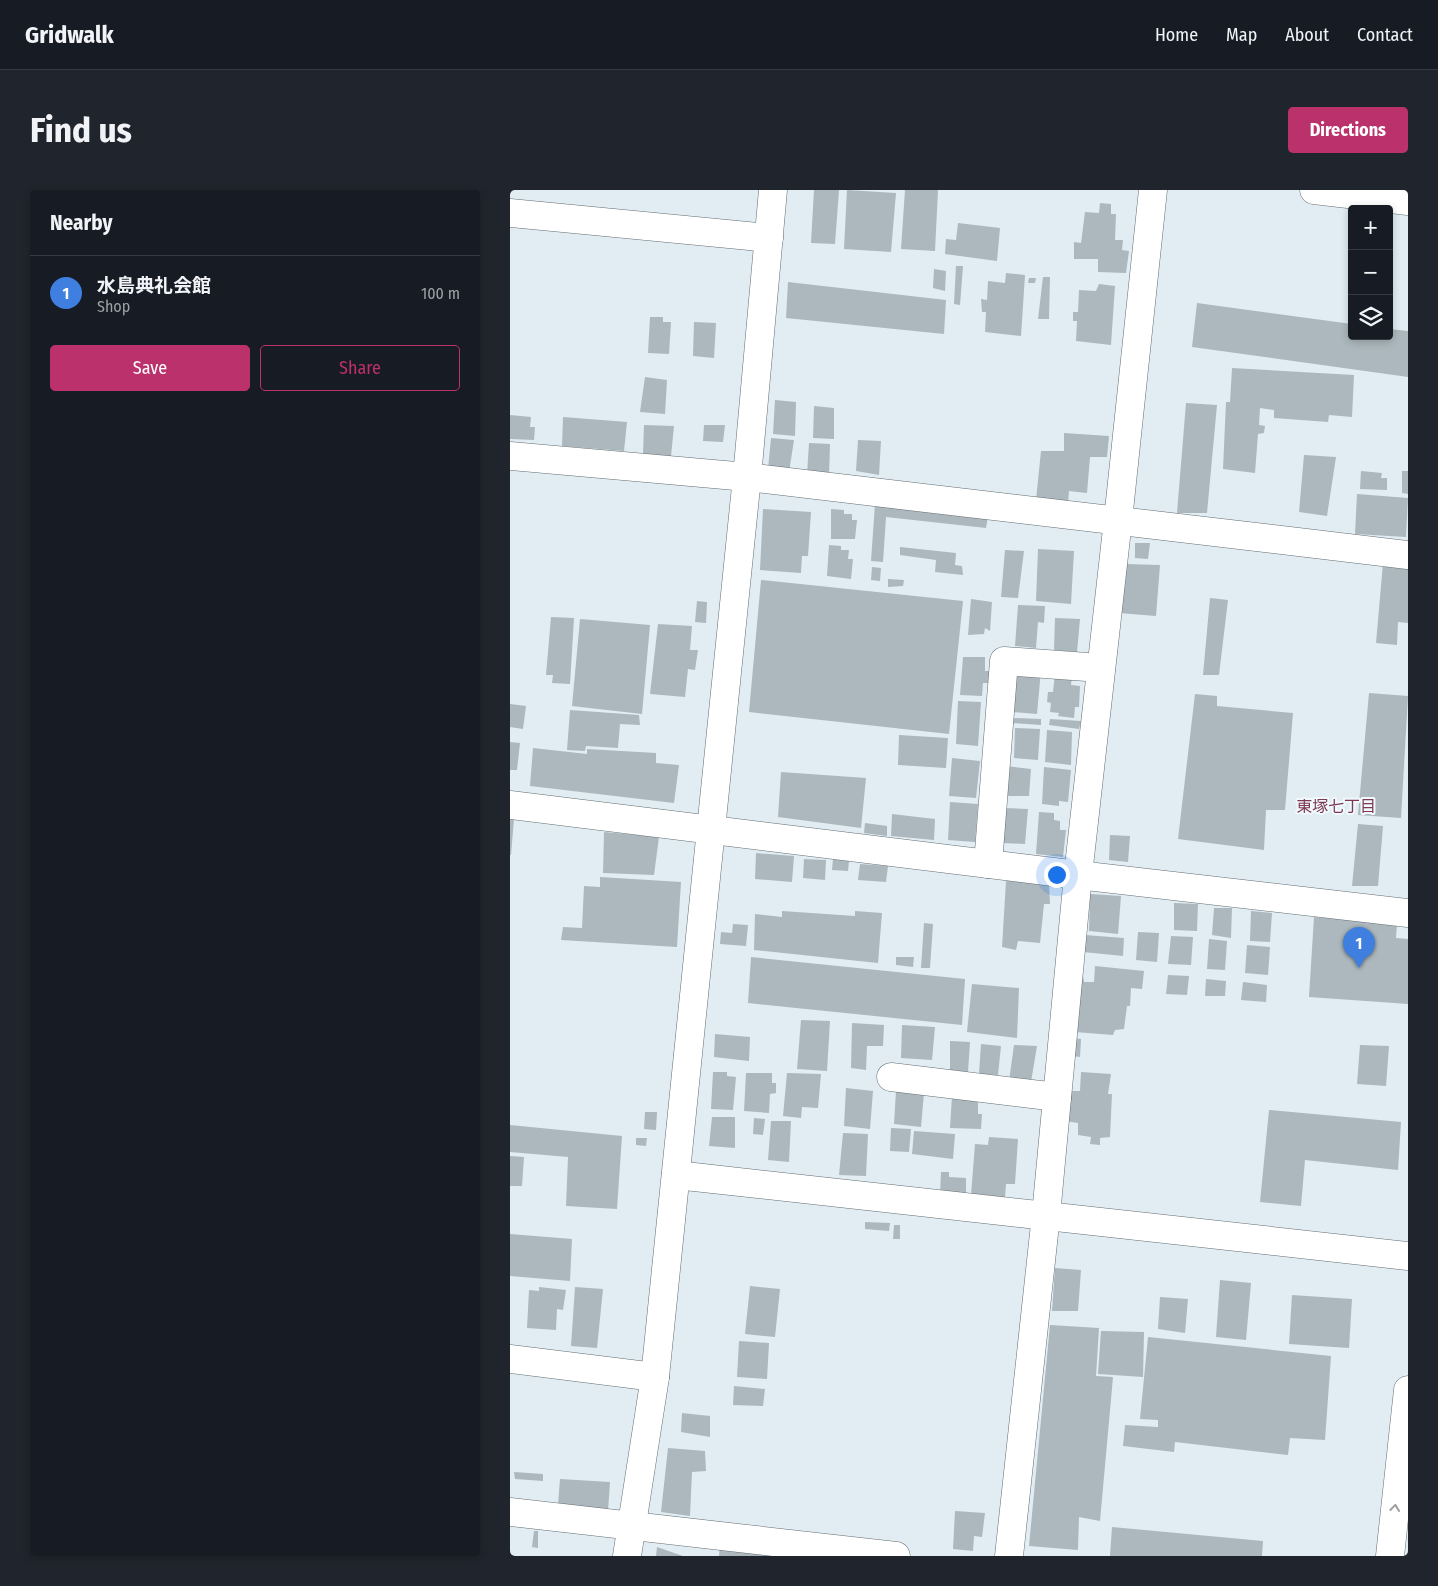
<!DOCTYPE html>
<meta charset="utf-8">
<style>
body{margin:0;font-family:"Fira Sans Condensed","Noto Sans JP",sans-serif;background:#20242c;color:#f1f3f6}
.controls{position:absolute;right:15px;top:15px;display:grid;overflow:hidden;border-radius:5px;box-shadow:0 2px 8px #0003}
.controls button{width:45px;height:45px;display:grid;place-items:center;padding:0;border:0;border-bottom:1px solid #363941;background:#171b24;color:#f1f3f6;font:25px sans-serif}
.you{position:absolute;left:546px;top:684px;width:18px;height:18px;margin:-12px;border:4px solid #fff;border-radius:50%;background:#1a73e8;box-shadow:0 0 0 8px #1a73e833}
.badge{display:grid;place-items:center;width:32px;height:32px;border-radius:50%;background:#bb316b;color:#fff;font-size:16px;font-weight:700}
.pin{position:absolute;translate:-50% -41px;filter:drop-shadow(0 1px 2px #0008)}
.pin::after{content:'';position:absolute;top:26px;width:18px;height:15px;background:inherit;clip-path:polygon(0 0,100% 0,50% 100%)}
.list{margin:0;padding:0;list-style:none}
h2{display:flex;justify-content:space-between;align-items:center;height:65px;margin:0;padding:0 20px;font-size:21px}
h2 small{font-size:16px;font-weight:400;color:#9ea1a6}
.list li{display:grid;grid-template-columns:32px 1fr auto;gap:15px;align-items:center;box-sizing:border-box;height:75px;padding:0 20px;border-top:1px solid #363941}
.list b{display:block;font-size:19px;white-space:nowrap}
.list p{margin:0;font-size:16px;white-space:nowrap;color:#9ea1a6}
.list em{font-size:16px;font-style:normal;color:#9ea1a6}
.actions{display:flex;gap:10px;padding:15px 20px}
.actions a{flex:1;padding:11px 0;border:1px solid #bb316b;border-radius:5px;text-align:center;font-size:18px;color:#bb316b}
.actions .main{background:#bb316b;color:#fff}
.icon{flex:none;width:28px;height:28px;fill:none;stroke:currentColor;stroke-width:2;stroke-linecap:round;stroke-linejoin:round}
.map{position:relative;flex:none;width:898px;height:1366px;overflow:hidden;border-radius:5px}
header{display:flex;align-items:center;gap:30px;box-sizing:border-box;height:70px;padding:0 25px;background:#171b24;border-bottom:1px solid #363941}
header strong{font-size:24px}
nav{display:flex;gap:28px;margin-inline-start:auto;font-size:18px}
.intro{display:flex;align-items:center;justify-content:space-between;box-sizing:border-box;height:120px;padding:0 30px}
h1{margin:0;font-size:35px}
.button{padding:12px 22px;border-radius:5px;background:#bb316b;color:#fff;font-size:18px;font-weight:700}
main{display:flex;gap:30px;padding:0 30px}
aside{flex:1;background:#171b24;border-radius:5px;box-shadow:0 2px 8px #0003}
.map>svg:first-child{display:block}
.building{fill:#acb8bd}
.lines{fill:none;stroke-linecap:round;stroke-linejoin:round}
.minor-casing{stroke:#636d72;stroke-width:29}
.highway-casing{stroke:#636d72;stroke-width:29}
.minor{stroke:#fff;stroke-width:28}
.highway{stroke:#fff;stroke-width:28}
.oneway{stroke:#9d9fa0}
.labels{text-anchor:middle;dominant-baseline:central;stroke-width:4;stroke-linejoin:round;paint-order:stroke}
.neighbourhood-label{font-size:16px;fill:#7e3851;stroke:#f0fafe}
</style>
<header>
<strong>Gridwalk</strong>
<nav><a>Home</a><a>Map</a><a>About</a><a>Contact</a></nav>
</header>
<div class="intro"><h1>Find us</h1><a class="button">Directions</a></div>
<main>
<aside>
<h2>Nearby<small></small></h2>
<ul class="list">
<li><span class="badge" style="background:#3f7fe0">1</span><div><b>水島典礼会館</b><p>Shop</p></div><em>100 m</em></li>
</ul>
<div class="actions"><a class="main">Save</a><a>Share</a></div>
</aside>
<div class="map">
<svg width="898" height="1366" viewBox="0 0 898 1366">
<rect width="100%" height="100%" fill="#e1edf3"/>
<g class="building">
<polygon points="304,0 329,0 325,54 301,53"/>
<polygon points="337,0 386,3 381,62 334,59"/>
<polygon points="395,0 428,0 425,61 391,59"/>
<polygon points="590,13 601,14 601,24 606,24 605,50 613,50 612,60 619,61 616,83 588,82 588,69 564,69 564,52 571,53 575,22 589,23"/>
<polygon points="448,33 490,38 487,71 435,64 436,49 446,50"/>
<polygon points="446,76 453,76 450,115 444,114"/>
<polygon points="424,79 436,81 435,101 423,98"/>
<polygon points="496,83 515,85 511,146 475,142 476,122 472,122 471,109 477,110 478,91 495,93"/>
<polygon points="533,87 540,87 539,129 528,129"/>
<polygon points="519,88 526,88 525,93 518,93"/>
<polygon points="278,92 436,110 434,144 276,128"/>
<polygon points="589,94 605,96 601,155 566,151 567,131 563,131 563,122 568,122 569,100 586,101"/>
<polygon points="687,113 842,134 842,146 879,146 879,139 898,141 898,187 682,157"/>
<polygon points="140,127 153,127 153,132 161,132 159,164 138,163"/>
<polygon points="184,132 206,133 204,168 183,166"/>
<polygon points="722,178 844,185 842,227 819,225 818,232 764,228 764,220 750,218 749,235 755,236 754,243 748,244 745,283 713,279 716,212 720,212"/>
<polygon points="135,187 157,190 155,224 130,222"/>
<polygon points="265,210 286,212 285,246 263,244"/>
<polygon points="676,213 707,215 697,323 667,323"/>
<polygon points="304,216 324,218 324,249 303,248"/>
<polygon points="0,225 21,227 20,237 25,237 24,250 0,249"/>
<polygon points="53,227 117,232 114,261 52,256"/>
<polygon points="134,235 164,236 161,266 133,264"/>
<polygon points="194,235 215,235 213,252 193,251"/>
<polygon points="554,243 599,246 597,267 580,267 577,303 559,301 558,313 526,310 531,261 554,261"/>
<polygon points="261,248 284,250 279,282 258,279"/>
<polygon points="348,250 371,251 369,285 346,281"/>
<polygon points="299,253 320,254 319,286 297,285"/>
<polygon points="794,265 826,267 817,326 789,322"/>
<polygon points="851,281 872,283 871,288 877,288 877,300 850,299"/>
<polygon points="892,281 898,281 898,304 892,303"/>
<polygon points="847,304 898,308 896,347 845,344"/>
<polygon points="365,314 478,327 476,338 376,327 373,372 361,371"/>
<polygon points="253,319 301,322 298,366 292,366 291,383 250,380"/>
<polygon points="321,319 334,320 334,324 342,324 342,330 347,330 345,349 321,349"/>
<polygon points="625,353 640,353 638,369 625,368"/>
<polygon points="319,355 331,356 331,360 339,360 338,369 343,369 341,389 317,386"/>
<polygon points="390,357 446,363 445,375 452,376 453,385 425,382 426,370 390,365"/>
<polygon points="528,359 564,361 561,414 526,411"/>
<polygon points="495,360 514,361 508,408 491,407"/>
<polygon points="873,373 898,375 898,433 888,432 887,455 866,453"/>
<polygon points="616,374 650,375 646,426 609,423 610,397 615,397"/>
<polygon points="362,377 371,378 370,391 361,390"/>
<polygon points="378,389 394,390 393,396 378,397"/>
<polygon points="251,390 453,411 439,544 239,522"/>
<polygon points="700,408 718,410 709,485 693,485"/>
<polygon points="461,409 482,412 480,441 475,438 474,444 458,445"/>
<polygon points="187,411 197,412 196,433 185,432"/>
<polygon points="508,415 535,416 534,433 528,432 526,458 505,456"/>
<polygon points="41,427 64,428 60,494 42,493 43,485 36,485"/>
<polygon points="545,428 570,429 567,462 544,460"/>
<polygon points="70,429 140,435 132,524 62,516"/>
<polygon points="148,434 182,436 180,460 188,460 185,480 178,479 175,507 140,504"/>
<polygon points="453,467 475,467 475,481 480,481 480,493 473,493 472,506 450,505"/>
<polygon points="513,479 531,480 527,524 502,522 505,487"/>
<polygon points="545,483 562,485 561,495 570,496 569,517 565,517 564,528 548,526 549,523 540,522 541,513 537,512 538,502 543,502"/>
<polygon points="859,503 898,506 891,628 848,625"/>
<polygon points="685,504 707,506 707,516 783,523 775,620 756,620 754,660 668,649"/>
<polygon points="448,511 471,512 468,556 446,554"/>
<polygon points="0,514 16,516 13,539 0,537"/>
<polygon points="60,520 129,525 130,535 110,534 108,558 76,556 75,561 57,560"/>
<polygon points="503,528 531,529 531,535 502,533"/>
<polygon points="540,529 571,531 569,539 539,535"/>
<polygon points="505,538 530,539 528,570 504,568"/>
<polygon points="537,540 562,542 561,575 535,572"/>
<polygon points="389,545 438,548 436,578 388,575"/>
<polygon points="0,552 10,553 7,580 0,580"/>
<polygon points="23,558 77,564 77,559 146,563 146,573 169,575 164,613 20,596"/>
<polygon points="442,568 470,571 466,608 439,606"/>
<polygon points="497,576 521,579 519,606 495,606"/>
<polygon points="534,577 561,580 558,612 549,611 549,616 532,614"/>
<polygon points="271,582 356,588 351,638 268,627"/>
<polygon points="440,612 468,614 465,652 438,650"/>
<polygon points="495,618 518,619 515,654 492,653"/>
<polygon points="529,622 544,623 544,630 550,631 550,640 556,640 553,667 526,664"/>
<polygon points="382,624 425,629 424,650 381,646"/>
<polygon points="0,629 4,629 1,665 0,665"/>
<polygon points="355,633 377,636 377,646 354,643"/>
<polygon points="848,634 873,636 868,696 842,696"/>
<polygon points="94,642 149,647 144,685 93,683"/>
<polygon points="600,645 620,646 618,672 599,670"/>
<polygon points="246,663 284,666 282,692 245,689"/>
<polygon points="294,669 316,670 315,690 293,688"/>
<polygon points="323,669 339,671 338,681 322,680"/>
<polygon points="350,674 378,676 376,692 348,690"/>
<polygon points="90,687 171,692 167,757 51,750 53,737 72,738 74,696 90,697"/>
<polygon points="496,691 539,692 540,714 534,714 530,753 508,751 506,760 492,757"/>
<polygon points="580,704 611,706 608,744 579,741"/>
<polygon points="664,713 688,714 687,741 664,740"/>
<polygon points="704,718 722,718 721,748 702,745"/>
<polygon points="272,721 345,726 345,721 372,723 368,773 244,760 245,724 272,727"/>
<polygon points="741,721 762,723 760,752 740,751"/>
<polygon points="804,727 887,734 886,748 898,749 898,814 799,807"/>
<polygon points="414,733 423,734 420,778 411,778"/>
<polygon points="223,734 238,735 236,756 210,754 211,742 222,743"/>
<polygon points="628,742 649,743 647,772 626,770"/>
<polygon points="575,745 614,748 613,766 573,762"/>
<polygon points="661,746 683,747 681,775 658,774"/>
<polygon points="699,749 717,751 715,780 697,779"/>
<polygon points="737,755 760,757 758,785 735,783"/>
<polygon points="241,767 455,789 452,835 238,813"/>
<polygon points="386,767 404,767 403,777 386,775"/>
<polygon points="585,776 634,781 632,799 621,798 620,816 617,816 614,839 605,840 603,845 565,842 569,785 573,785 574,792 584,792"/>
<polygon points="658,785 679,786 677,805 656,804"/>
<polygon points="696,789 716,791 715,806 695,806"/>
<polygon points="733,792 757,795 756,812 731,810"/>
<polygon points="462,794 509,798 507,848 457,842"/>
<polygon points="291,830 320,831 317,881 287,879"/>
<polygon points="342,833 374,835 373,856 357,856 356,880 341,878"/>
<polygon points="392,835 425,837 422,870 391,868"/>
<polygon points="205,844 240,847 239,871 204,867"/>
<polygon points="564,848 571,849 570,867 563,866"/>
<polygon points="440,851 460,852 458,882 440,880"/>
<polygon points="471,854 491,856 488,885 469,884"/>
<polygon points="504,855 527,856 521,892 499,891"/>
<polygon points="850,855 879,856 876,896 847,894"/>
<polygon points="203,882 217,882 217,886 226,887 223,920 201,919"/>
<polygon points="571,882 601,884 598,904 602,904 600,947 590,948 590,955 580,954 581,947 568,945 568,933 556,931 558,901 570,901"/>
<polygon points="236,883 262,883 262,893 266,893 266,903 260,904 259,923 234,921"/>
<polygon points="277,883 311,884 308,918 292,917 291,928 273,926"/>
<polygon points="336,898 363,901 360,939 334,936"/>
<polygon points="386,901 414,903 411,937 384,934"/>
<polygon points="442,906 459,908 459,911 468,911 468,924 472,924 471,939 440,938"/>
<polygon points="759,920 891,932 888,980 795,970 791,1016 750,1012"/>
<polygon points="135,922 147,922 146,940 134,939"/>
<polygon points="202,927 225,927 225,958 199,956"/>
<polygon points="244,928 255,929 253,945 243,944"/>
<polygon points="261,931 281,931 279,972 258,970"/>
<polygon points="0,935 112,946 107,1019 56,1016 58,967 0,962"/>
<polygon points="381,938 401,939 399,962 380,961"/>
<polygon points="404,941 445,944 443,969 402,964"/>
<polygon points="333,943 358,944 356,986 329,985"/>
<polygon points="479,947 508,949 505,994 496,994 495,1007 461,1005 465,954 478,955"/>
<polygon points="126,948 137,948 136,956 126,955"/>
<polygon points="0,966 14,967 12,996 0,996"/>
<polygon points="431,982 439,982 439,987 456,988 456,1006 430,1005"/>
<polygon points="355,1032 380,1033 379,1041 355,1039"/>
<polygon points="384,1035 390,1035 390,1049 383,1049"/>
<polygon points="0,1044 62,1049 60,1091 0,1086"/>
<polygon points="545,1078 571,1080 568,1121 542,1121"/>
<polygon points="710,1090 741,1093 736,1150 706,1147"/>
<polygon points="240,1096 270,1099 265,1147 235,1144"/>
<polygon points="29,1097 56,1100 53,1120 47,1119 46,1140 17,1138 19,1100 29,1101"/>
<polygon points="65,1097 93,1099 87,1158 61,1156"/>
<polygon points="782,1105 842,1109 839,1158 779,1154"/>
<polygon points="650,1107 678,1109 675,1143 648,1139"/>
<polygon points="540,1135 589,1138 586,1186 603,1187 590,1331 569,1327 568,1360 519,1356"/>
<polygon points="591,1141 634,1142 633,1187 588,1184"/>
<polygon points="638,1147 821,1166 815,1250 780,1248 778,1265 665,1252 664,1262 613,1256 615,1235 648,1237 648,1230 630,1229"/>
<polygon points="229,1151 259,1153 257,1189 227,1187"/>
<polygon points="224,1196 255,1199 253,1216 223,1215"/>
<polygon points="172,1223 200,1226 200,1247 171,1242"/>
<polygon points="158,1258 195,1261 196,1281 182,1282 180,1326 151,1322"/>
<polygon points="4,1282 33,1284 33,1291 5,1289"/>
<polygon points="50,1289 100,1292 98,1321 48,1315"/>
<polygon points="445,1321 475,1323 472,1347 464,1346 463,1361 443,1359"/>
<polygon points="602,1337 753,1351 752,1366 600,1366"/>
<polygon points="24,1341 28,1341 28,1358 22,1357"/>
<polygon points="210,1353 294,1366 209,1366"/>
<polygon points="147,1357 173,1366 146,1366"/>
</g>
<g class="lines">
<g class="minor-casing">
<g id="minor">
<polyline points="804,0 898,11"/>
<polyline points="0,23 259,48"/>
<polyline points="0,266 237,287 898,365"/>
<polyline points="0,615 568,685 898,723"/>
<polyline points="478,674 494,471 591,478"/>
<polyline points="381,887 547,907"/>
<polyline points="166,985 898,1066"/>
<polyline points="0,1169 145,1187"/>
<polyline points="0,1322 386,1366"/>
<polyline points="117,1366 145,1187 237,287 263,0"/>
<polyline points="499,1366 536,1025 568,685 608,330 643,0"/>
</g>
</g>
<g class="highway-casing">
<polyline id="highway" points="880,1366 898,1200"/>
</g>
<use href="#minor" class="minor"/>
<use href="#highway" class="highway"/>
</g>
<defs><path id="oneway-chevron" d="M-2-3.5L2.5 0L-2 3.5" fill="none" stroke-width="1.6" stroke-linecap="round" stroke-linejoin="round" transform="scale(1.25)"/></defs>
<use class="oneway" href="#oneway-chevron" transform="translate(885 1318) rotate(-84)"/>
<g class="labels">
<g class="neighbourhood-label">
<text x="826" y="616">東塚七丁目</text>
</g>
</g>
</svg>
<div class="controls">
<button>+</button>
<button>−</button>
<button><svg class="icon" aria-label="layers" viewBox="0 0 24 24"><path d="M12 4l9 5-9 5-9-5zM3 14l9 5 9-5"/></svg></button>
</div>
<div class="you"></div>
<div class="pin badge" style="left:849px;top:778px;background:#3f7fe0">1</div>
</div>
</main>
